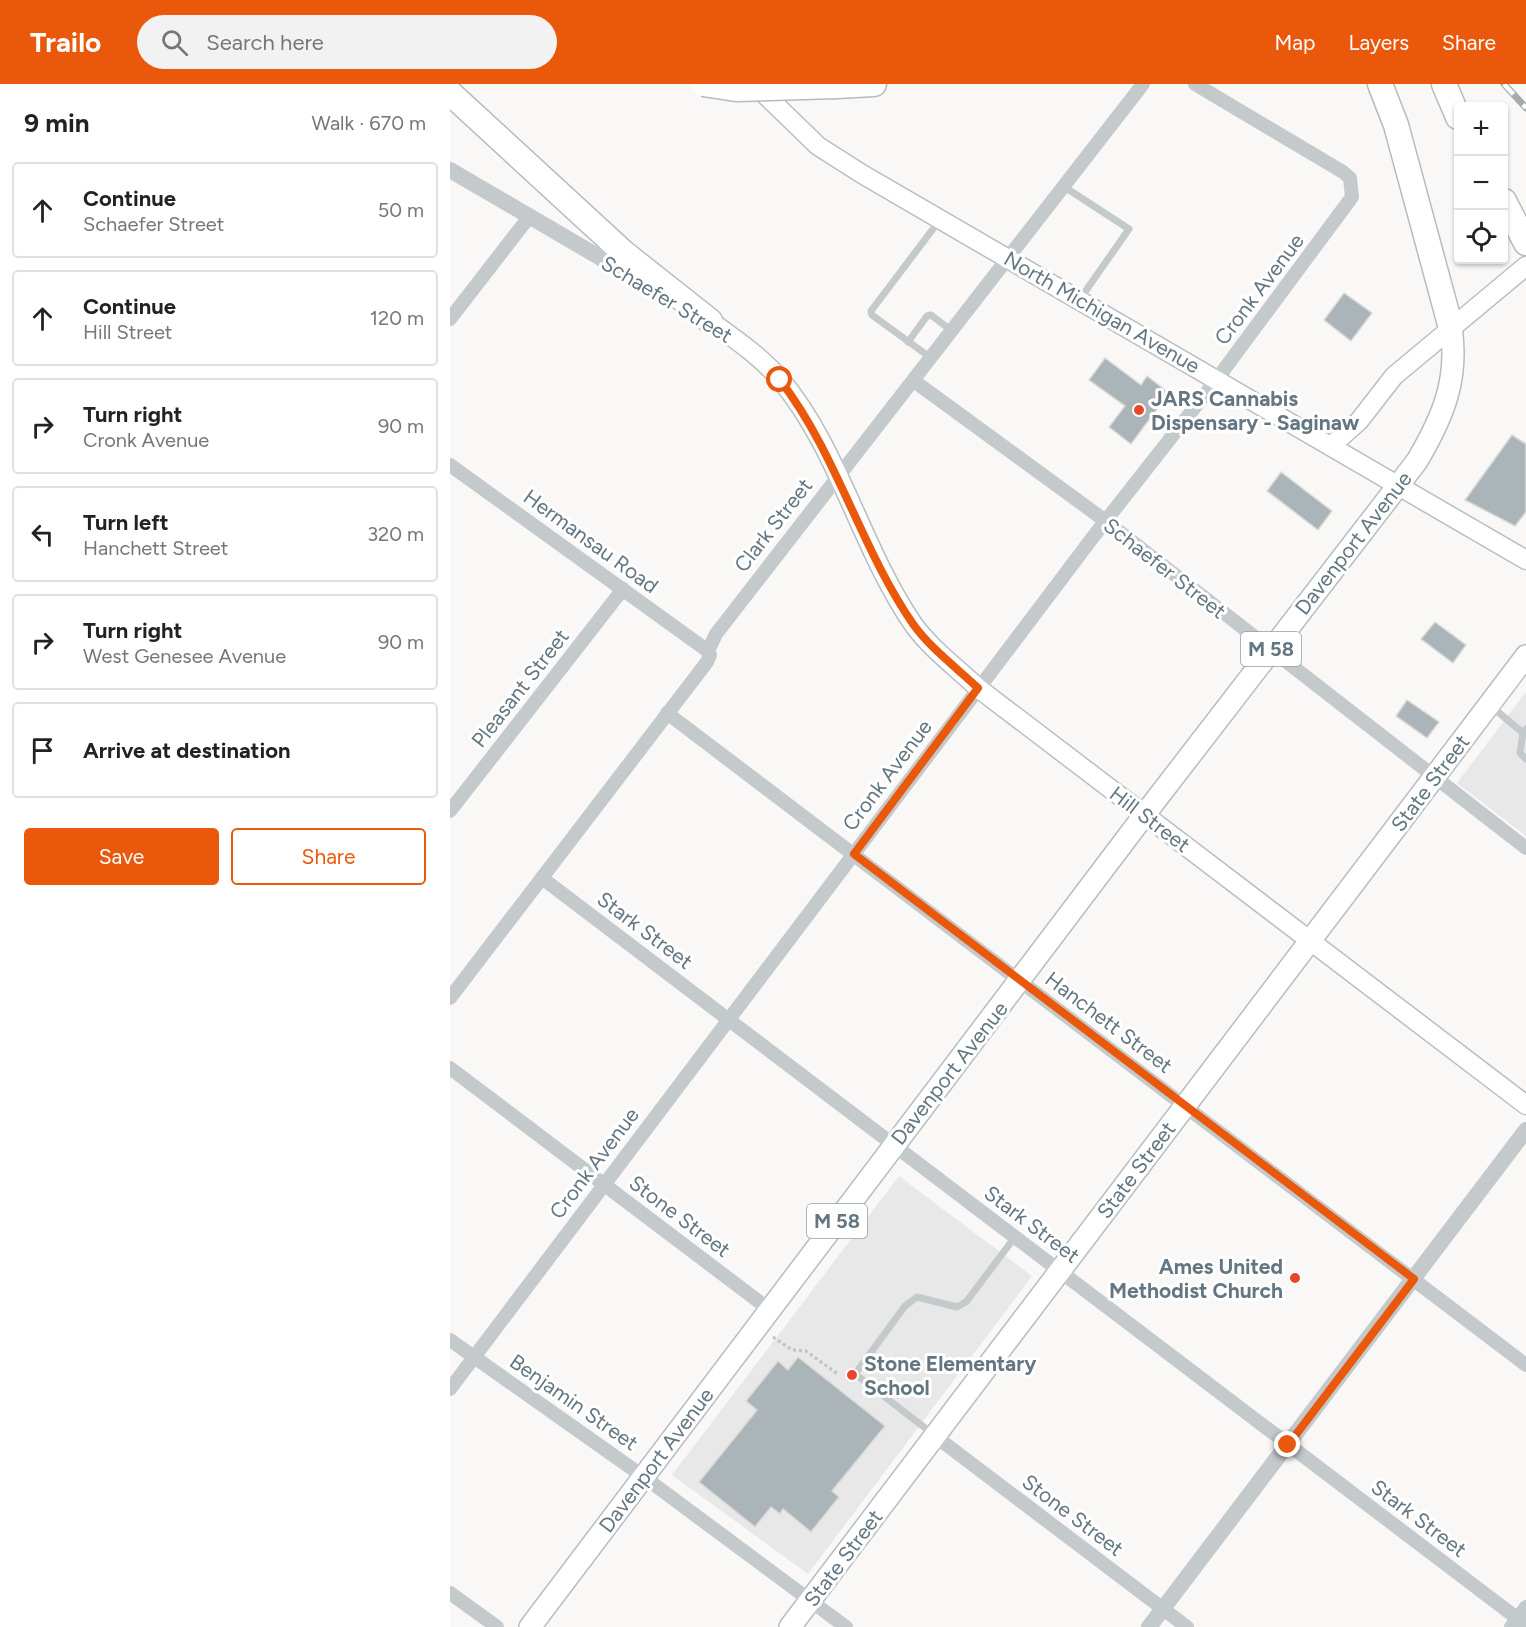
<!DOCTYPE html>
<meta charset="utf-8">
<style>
body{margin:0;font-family:Figtree,sans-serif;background:#f2f2f2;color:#222}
.controls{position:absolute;right:18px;top:18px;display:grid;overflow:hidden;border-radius:6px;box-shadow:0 2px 4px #0004}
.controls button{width:54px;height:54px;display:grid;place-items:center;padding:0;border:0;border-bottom:2px solid #e0e0e0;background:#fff;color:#222;font:30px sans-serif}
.stop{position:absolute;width:18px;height:18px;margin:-14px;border:4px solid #ea580c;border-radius:50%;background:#fff}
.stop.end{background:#ea580c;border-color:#fff;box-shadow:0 2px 6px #0008}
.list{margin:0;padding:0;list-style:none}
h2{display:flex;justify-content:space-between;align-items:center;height:78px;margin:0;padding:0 24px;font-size:26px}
h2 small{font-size:20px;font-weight:400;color:#767676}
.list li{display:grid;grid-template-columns:39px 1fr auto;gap:18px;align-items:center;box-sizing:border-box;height:96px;margin:0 12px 12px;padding:0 12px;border:2px solid #e0e0e0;border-radius:6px}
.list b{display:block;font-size:22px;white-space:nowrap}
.list p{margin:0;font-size:20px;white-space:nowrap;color:#767676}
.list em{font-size:20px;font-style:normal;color:#767676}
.actions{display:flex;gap:12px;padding:18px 24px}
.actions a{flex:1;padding:14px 0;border:2px solid #ea580c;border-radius:6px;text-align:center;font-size:21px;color:#ea580c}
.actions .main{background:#ea580c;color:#fff}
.icon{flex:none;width:33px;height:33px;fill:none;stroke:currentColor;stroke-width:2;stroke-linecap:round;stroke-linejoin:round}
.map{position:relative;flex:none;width:1076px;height:1543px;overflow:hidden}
header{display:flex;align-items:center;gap:36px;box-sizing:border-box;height:84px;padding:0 30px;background:#ea580c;color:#fff}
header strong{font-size:28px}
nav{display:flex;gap:33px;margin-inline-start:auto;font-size:21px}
.search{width:420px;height:54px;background:#f2f2f2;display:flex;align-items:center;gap:15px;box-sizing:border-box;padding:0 21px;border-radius:33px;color:#767676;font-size:22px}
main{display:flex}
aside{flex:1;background:#fff}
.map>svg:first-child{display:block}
.built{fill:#e7e8e7}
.building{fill:#aab4b9;stroke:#dadad8;stroke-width:1.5}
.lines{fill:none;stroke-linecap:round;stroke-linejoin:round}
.secondary-casing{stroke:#b8bec2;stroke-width:21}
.primary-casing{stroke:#b7bcc0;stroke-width:24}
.motorway-casing{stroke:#b7bbbe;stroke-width:27}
.path{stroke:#c0c2c4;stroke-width:3;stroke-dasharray:3 3;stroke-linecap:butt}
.service{stroke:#c4c9cc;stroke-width:7}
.minor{stroke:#c4c9cc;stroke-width:14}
.tertiary{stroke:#c4c9cc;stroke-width:16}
.secondary{stroke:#fff;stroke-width:18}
.primary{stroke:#fff;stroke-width:21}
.motorway{stroke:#fff;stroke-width:24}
.rail-casing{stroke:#a4acb1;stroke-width:7}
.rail{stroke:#fff;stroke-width:4.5;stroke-dasharray:14;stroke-linecap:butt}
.motorway-bridge-casing{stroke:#b7bbbe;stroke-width:27;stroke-linecap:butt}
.motorway-bridge{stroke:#fff;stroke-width:24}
.route{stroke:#ea580c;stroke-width:8}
.poi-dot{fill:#e74728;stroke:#fff;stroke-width:2}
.labels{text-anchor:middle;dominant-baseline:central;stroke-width:6;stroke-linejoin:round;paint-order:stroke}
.shield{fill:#fff;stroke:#929fa8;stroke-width:1.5}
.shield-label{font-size:20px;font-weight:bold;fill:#637682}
.street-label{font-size:21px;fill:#637682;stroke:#fff}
.poi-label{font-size:21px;font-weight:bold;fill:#637682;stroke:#fff;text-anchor:start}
</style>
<header>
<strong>Trailo</strong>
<div class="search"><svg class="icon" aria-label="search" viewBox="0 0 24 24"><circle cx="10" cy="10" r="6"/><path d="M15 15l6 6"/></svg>Search here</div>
<nav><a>Map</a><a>Layers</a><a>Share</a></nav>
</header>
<main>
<aside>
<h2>9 min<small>Walk · 670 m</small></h2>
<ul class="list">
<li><svg class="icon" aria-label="ahead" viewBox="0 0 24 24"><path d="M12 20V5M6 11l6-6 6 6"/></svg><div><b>Continue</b><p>Schaefer Street</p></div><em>50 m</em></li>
<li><svg class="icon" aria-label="ahead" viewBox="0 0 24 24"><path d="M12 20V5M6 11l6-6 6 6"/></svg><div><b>Continue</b><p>Hill Street</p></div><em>120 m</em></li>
<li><svg class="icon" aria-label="right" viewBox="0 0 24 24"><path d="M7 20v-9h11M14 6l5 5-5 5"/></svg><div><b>Turn right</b><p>Cronk Avenue</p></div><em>90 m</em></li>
<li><svg class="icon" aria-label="left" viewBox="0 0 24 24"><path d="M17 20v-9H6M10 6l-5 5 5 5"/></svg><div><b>Turn left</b><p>Hanchett Street</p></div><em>320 m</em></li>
<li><svg class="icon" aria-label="right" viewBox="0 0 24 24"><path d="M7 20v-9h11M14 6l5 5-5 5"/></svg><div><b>Turn right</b><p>West Genesee Avenue</p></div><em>90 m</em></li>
<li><svg class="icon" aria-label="arrive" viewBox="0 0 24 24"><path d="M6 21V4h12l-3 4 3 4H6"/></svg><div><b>Arrive at destination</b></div></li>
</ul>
<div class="actions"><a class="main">Save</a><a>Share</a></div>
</aside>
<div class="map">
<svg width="1076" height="1543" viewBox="0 0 1076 1543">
<rect width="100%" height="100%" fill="#f9f8f6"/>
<g class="built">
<polygon points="1076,608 1076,752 1007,699"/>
<polygon points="449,1092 582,1192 358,1490 222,1391"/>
</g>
<g class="building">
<polygon points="894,209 922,229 901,257 874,236"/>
<polygon points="655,274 691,301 697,292 719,309 681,360 659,343 675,322 639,296"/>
<polygon points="1062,351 1076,360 1076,428 1065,442 1015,416"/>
<polygon points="831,388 882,427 868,446 817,407"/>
<polygon points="985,538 1016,561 1003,579 971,555"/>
<polygon points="957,616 989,638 977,654 946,632"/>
<polygon points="348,1273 435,1342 382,1407 389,1413 361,1448 333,1425 330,1430 321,1423 305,1443 249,1398 307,1326 296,1317 328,1277 338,1286"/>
</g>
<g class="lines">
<g class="secondary-casing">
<g id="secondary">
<polyline points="304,0 368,62 412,90 1076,476"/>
<path d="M 260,237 C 285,255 310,272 330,295 C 389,365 411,464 463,540 C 480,564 507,584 528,604 L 1076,1021"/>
<polyline points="882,361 909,337 944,292 1076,182"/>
</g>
</g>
<g class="primary-casing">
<g id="primary">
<path d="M 80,1543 L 695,730 L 967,377 C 993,333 1009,295 1001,244"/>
<polyline points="340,1543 1076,572"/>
</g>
</g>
<g class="motorway-casing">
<g id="motorway">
<polyline points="930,0 946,41 1001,244"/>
<polyline points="994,0 1008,33"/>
<polyline points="386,2 424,0"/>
<polyline points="0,9 174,169 260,237"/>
<polyline points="1054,117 1076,159"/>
</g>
</g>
<polyline class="path" points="323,1253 342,1266 356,1267 389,1291"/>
<g class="service">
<polyline points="613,102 679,145 630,215"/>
<polyline points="458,258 477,232 481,231 502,247"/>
<polyline points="481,274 422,231 421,227 489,137"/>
<polyline points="1041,622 1073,649 1076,645"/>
<polyline points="1073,649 1070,669 1076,675"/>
<polyline points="483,1350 405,1290 455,1222 467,1213 507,1223 516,1218 565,1153"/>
</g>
<g class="minor">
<polyline points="0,235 79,133"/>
<polyline points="464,297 657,438 1076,764"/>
<polyline points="0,381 258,567"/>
<polyline points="217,629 1076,1281"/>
<polyline points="0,727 173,505"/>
<polyline points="92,794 1076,1541"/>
<polyline points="0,914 257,578 260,571 258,567 266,550 693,0"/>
<polyline points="0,984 320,1226"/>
<polyline points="0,1256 194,1393 396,1543"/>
<polyline points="0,1305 643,453 767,295 902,113 900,94 893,88 745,0"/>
<polyline points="485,1352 737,1543"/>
<polyline points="0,1509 47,1543"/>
<polyline points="1061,1543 1076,1523"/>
</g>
<g class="tertiary">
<polyline points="0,86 209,208"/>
<polyline points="699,1543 1076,1046"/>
</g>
<use href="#secondary" class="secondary"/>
<use href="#primary" class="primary"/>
<use href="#motorway" class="motorway"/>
<g class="rail-casing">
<polyline id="rail" points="1054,0 1076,24"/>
</g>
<use href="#rail" class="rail"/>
<g class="motorway-bridge-casing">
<polyline id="motorway-bridge" points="253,0 286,5 386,2"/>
</g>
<use href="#motorway-bridge" class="motorway-bridge"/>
</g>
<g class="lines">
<path class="route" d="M 330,296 C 387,370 410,463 463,540 C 480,564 507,584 528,604 L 404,770 L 964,1195 L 838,1361"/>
</g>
<g class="poi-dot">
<circle cx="689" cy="326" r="6"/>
<circle cx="845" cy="1194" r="6"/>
<circle cx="402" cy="1291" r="6"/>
</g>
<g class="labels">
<g class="shield">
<rect x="791" y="548" width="60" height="34" rx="4.5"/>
<rect x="357" y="1120" width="60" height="34" rx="4.5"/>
</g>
<g class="shield-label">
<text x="821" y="565">M 58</text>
<text x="387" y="1137">M 58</text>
</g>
<g class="street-label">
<text transform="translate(809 205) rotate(-53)">Cronk Avenue</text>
<text transform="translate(217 215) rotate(31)">Schaefer Street</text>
<text transform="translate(652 228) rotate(30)">North Michigan Avenue</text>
<text transform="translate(323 441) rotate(-52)">Clark Street</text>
<text transform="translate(141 457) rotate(36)">Hermansau Road</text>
<text transform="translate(903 459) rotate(-52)">Davenport Avenue</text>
<text transform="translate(715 484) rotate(38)">Schaefer Street</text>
<text transform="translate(70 604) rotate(-52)">Pleasant Street</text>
<text transform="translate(437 691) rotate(-53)">Cronk Avenue</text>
<text transform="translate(980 699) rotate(-53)">State Street</text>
<text transform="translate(700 735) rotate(37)">Hill Street</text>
<text transform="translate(195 846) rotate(37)">Stark Street</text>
<text transform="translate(659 938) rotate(37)">Hanchett Street</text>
<text transform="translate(499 989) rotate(-52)">Davenport Avenue</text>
<text transform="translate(144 1079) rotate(-53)">Cronk Avenue</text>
<text transform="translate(686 1086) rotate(-53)">State Street</text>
<text transform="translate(230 1132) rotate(37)">Stone Street</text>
<text transform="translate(582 1140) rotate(37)">Stark Street</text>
<text transform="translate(124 1318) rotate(35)">Benjamin Street</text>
<text transform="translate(206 1376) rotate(-53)">Davenport Avenue</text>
<text transform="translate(623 1431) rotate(37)">Stone Street</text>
<text transform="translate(969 1434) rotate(37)">Stark Street</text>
<text transform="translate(393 1474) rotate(-53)">State Street</text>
</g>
<g class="poi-label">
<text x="701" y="314">JARS Cannabis<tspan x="701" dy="24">Dispensary - Saginaw</tspan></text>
<text x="833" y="1182" text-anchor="end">Ames United<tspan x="833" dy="24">Methodist Church</tspan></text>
<text x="414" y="1279">Stone Elementary<tspan x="414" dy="24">School</tspan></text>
</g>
</g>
</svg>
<div class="controls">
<button>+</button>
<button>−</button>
<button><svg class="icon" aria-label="locate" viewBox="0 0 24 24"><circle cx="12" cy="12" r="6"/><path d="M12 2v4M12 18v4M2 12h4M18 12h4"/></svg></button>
</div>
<div class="stop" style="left:330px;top:296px"></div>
<div class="stop end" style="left:838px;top:1361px"></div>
</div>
</main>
